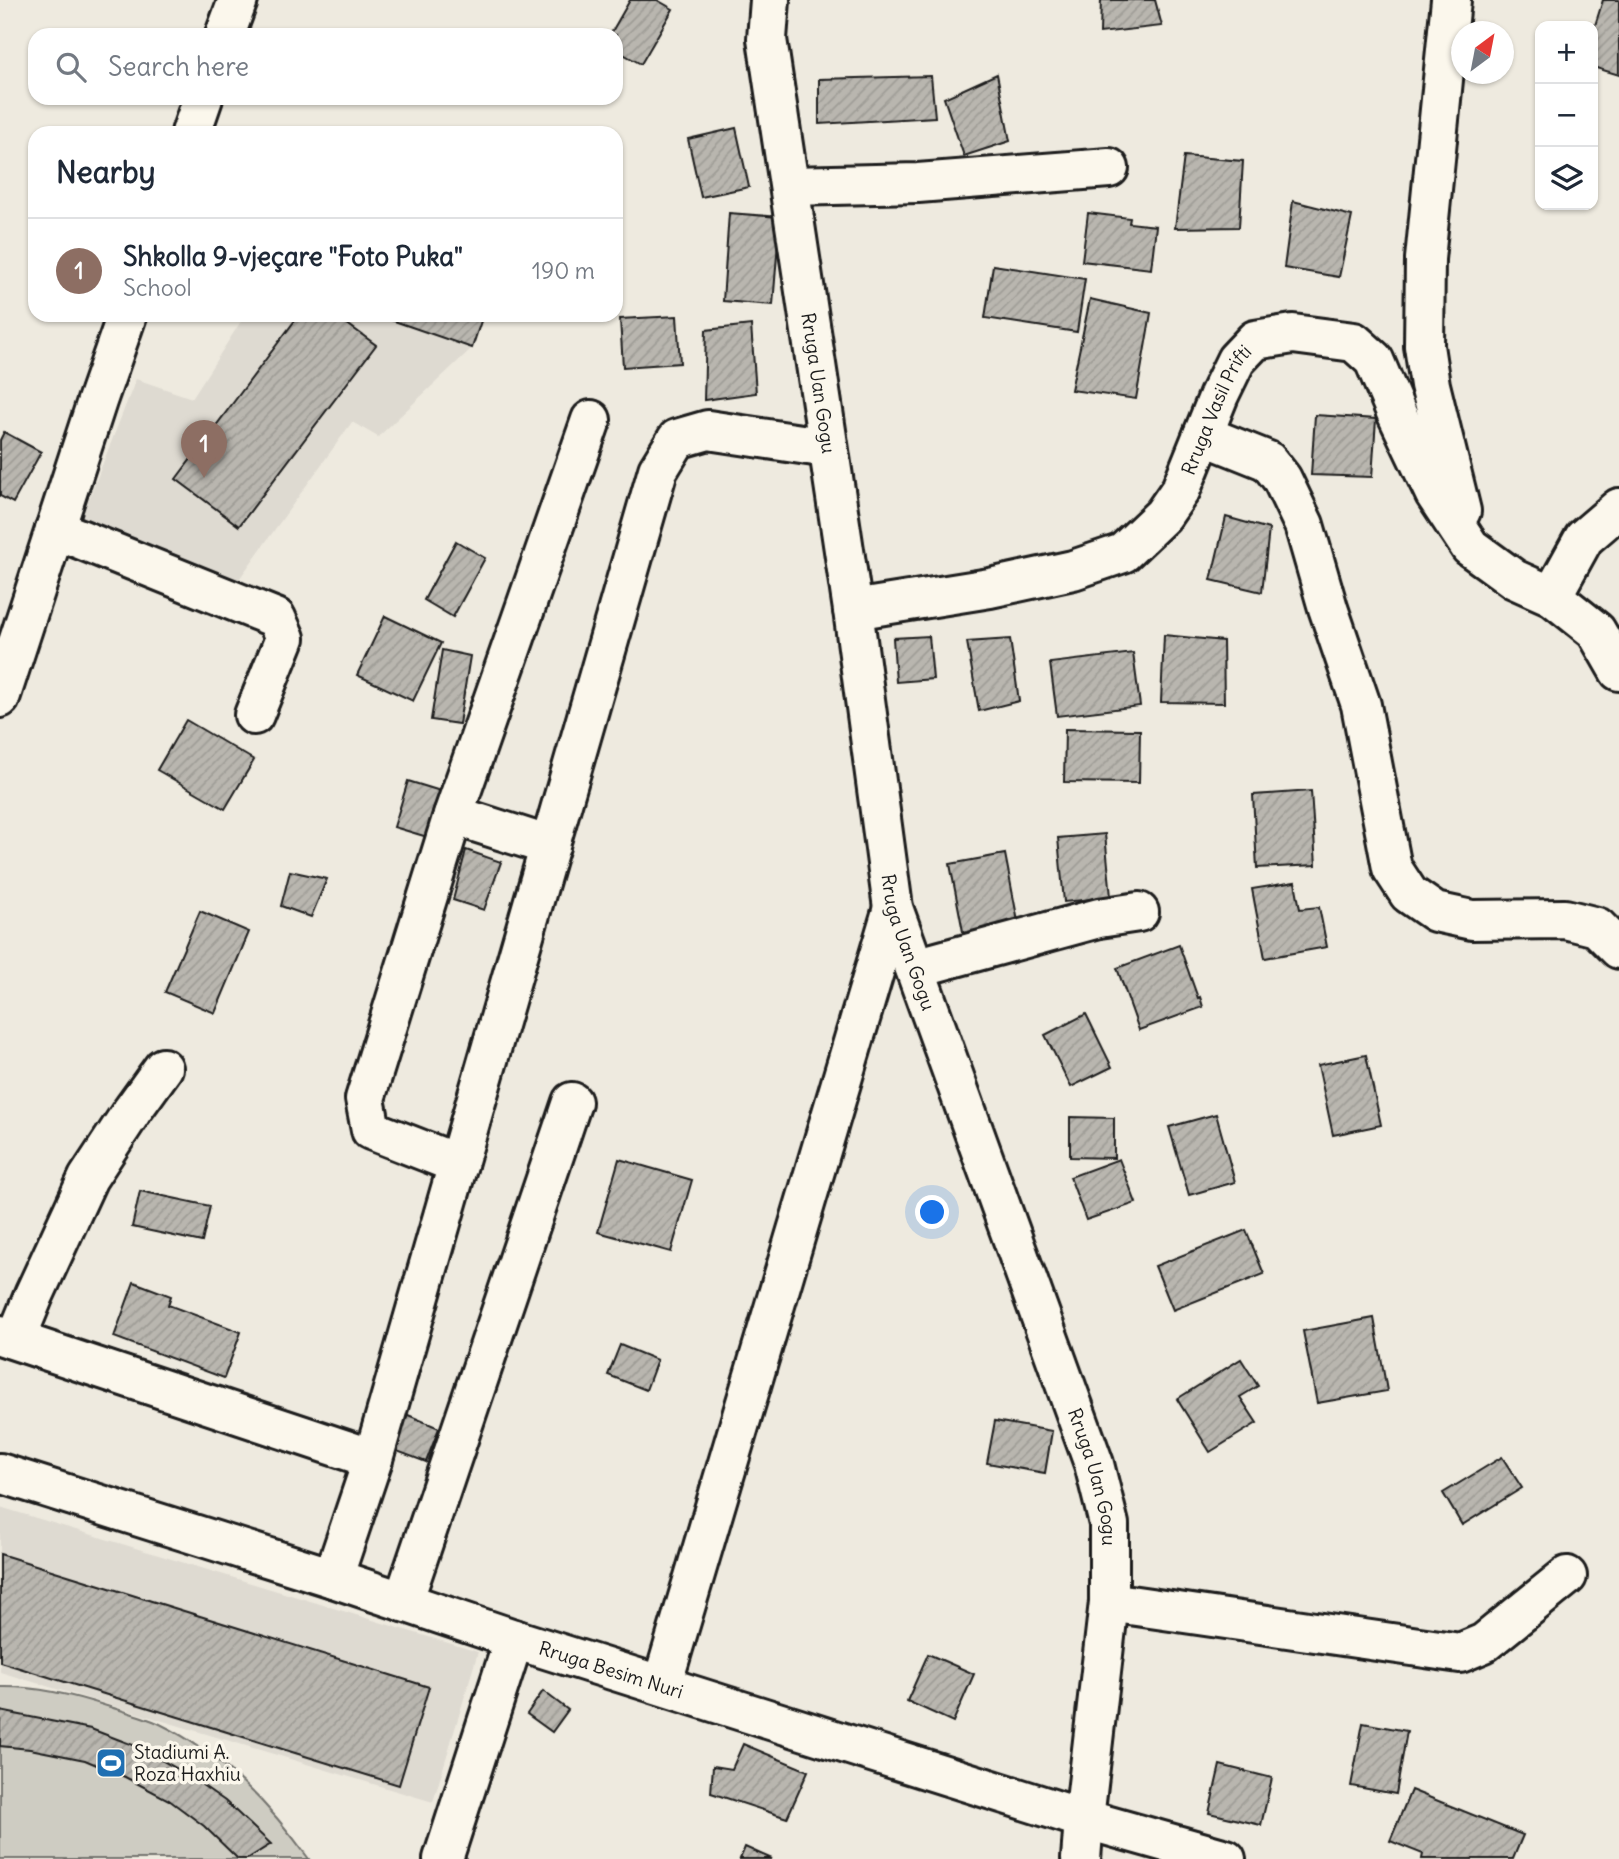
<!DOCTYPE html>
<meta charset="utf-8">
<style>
body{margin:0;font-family:Delius,sans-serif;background:#f2f2f3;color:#1f2937}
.controls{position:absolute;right:21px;top:21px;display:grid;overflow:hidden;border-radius:14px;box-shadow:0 2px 5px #0004}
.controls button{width:63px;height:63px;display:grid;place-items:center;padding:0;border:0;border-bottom:2px solid #e0e1e3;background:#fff;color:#1f2937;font:35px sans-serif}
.compass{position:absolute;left:1451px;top:21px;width:63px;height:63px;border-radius:50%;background:#fff;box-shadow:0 2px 5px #0004;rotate:32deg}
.you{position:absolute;left:933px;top:1213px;width:24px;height:24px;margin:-18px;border:5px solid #fff;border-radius:50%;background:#1a73e8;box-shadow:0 0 0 10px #1a73e833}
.badge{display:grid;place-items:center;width:46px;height:46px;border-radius:50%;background:#111827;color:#fff;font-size:23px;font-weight:700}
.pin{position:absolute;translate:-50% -58px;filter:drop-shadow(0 2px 4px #0008)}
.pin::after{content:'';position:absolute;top:37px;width:24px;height:21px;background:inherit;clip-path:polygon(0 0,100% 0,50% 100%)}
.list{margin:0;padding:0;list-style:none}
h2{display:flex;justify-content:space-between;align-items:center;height:91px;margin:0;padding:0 28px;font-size:30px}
h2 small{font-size:23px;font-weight:400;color:#747a83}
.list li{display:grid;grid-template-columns:46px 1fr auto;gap:21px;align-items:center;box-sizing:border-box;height:105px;padding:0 28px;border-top:2px solid #e0e1e3}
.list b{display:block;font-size:26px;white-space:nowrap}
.list p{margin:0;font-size:23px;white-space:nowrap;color:#747a83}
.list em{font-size:23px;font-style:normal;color:#747a83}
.icon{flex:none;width:38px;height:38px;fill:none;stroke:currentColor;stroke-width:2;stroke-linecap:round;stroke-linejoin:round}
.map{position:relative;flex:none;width:1619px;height:1859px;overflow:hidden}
.search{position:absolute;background:#fff;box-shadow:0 2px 5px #0004;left:28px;top:28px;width:595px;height:77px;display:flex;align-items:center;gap:18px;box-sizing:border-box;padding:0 24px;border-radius:21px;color:#747a83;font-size:26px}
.panel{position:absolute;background:#fff;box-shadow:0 2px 5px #0004;left:28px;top:126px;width:595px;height:196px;border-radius:21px}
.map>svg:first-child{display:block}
.built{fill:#dedad1}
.grass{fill:#ceccc2;stroke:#75746f;stroke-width:2}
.building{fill:url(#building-hatch);stroke:#1c1c1c;stroke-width:2}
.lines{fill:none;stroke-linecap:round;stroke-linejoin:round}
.minor-casing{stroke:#1c1c1c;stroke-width:44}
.minor{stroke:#fbf7ec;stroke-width:38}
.labels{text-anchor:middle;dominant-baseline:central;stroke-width:7;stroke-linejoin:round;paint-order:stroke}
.street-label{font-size:19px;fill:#1c1c1c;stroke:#fbf7ec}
.poi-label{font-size:19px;fill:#1c1c1c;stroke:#fbf7ec;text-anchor:start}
</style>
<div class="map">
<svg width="1619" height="1859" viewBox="0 0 1619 1859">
<defs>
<pattern id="building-hatch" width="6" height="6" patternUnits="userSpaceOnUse" patternTransform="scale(1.75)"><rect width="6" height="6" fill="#b9b6af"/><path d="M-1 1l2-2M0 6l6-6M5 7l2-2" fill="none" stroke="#9e9c96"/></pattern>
</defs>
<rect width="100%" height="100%" fill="#eeeadf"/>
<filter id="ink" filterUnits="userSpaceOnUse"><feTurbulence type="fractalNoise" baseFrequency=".0143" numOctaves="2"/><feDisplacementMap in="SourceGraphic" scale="14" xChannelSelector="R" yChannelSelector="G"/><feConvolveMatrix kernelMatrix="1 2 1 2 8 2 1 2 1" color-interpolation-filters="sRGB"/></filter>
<g filter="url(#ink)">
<g class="built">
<polygon points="245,315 483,315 472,348 378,437 352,422 237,582 81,519 136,379 192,398"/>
<polygon points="0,1507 478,1652 433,1802 0,1672"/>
</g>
<path class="grass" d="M 0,1687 C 38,1686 74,1695 110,1707 C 126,1712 145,1717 160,1724 C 223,1755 269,1804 309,1859 L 0,1859 Z"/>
<g class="building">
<polygon points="630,0 657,0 673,9 641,64 616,50 616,35 610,35"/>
<polygon points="1101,0 1155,0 1162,26 1100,33"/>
<polygon points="1603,0 1619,0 1619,75 1593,67 1593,32"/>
<polygon points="997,74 1010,141 964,156 944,98"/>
<polygon points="931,76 935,117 819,124 819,79"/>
<polygon points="736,128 749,187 701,197 688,139"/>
<polygon points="1184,156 1243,161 1239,227 1175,228"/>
<polygon points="1293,201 1352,216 1339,277 1284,268"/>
<polygon points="729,213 780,217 773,305 723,301"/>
<polygon points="1088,213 1130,218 1129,223 1156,226 1151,269 1082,261"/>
<polygon points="993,265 1085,279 1077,332 985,318"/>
<polygon points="1090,299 1151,313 1136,399 1071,390"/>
<polygon points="299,315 346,315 342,320 376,345 239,526 176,479"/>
<polygon points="377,315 483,315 472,348"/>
<polygon points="677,316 680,363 623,367 620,319"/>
<polygon points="751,325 756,393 704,400 706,330"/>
<polygon points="1315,415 1376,419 1372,477 1311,475"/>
<polygon points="4,432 41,452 13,503 0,496 0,440"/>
<polygon points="1226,517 1269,529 1262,592 1211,580"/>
<polygon points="456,541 485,558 453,617 424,600"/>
<polygon points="385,616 441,643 413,701 357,675"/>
<polygon points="1164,635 1223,641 1224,703 1161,702"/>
<polygon points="929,636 933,679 896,682 893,638"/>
<polygon points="1010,639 1019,701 979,711 967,642"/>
<polygon points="442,650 470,656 459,724 431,720"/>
<polygon points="1133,653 1140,706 1057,716 1050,663"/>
<polygon points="186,720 254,760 225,809 157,770"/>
<polygon points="1065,729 1140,730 1139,783 1064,782"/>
<polygon points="408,781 447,793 434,839 394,827"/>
<polygon points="1311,791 1316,865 1257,868 1253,795"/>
<polygon points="1105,834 1111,897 1064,902 1058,838"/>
<polygon points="466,850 501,862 484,910 453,900"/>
<polygon points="1005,854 1020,932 965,942 950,864"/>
<polygon points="290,871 327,879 311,917 281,906"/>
<polygon points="1295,882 1300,909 1319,907 1327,947 1265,958 1252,889"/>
<polygon points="200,911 249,932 215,1013 165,992"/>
<polygon points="1179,945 1198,998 1200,997 1203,1007 1139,1030 1117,968"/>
<polygon points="1086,1014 1112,1067 1071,1087 1045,1035"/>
<polygon points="1366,1055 1381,1125 1333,1135 1318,1065"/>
<polygon points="1216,1114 1235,1182 1189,1195 1169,1127"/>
<polygon points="1070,1117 1114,1118 1114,1158 1070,1157"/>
<polygon points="619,1159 692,1180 671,1252 598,1232"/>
<polygon points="1119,1159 1136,1203 1086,1220 1070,1177"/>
<polygon points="140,1191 210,1206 202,1242 132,1227"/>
<polygon points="1246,1230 1264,1274 1173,1310 1155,1266"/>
<polygon points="134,1282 171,1296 168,1305 241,1332 224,1378 114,1337"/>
<polygon points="1374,1318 1387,1391 1317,1403 1303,1331"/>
<polygon points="620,1345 657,1360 646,1390 608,1375"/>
<polygon points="1241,1359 1258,1386 1240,1397 1257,1423 1210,1452 1177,1399"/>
<polygon points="401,1412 439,1428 426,1462 389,1448"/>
<polygon points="995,1421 1052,1431 1045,1473 987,1463"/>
<polygon points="1502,1457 1522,1488 1462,1525 1443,1493"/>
<polygon points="0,1554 429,1687 399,1785 0,1662"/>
<polygon points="928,1654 974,1674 953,1722 907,1701"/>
<polygon points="543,1691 568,1710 552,1732 527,1714"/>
<polygon points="0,1711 91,1729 138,1747 185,1773 225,1801 271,1844 247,1859 238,1859 204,1826 169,1800 125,1777 85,1760 30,1749 0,1746"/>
<polygon points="1363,1723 1407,1731 1396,1794 1351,1786"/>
<polygon points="743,1744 808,1771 787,1818 711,1793 713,1766 732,1769"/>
<polygon points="1220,1765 1272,1778 1261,1825 1209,1813"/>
<polygon points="1411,1790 1523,1835 1513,1859 1422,1859 1423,1854 1390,1841"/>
<polygon points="745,1847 772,1859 740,1859"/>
</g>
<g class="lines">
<g class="minor-casing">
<g id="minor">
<path id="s1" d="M 770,0 L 767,39 L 853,610 L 893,908 L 1094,1464 L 1109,1524 L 1109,1602 L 1084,1819 L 1081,1859"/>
<polyline points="1451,0 1425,259 1424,346 1430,385 1461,511"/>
<polyline points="225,35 238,0"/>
<polyline points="191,133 203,98"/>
<polyline points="790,186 918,183 1109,168"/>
<polyline points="1203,435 1268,461 1282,479 1304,525 1328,608 1361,705 1392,868 1409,894 1435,912 1472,920 1565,919 1597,927 1619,949"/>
<polyline points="55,529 276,618 285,638 254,715"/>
<polyline points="1552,596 1584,538 1619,508"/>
<path id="s2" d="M 853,610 L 990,588 L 1073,570 L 1123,553 L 1163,515 L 1181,489 L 1219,395 L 1236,360 L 1255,340 L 1293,334 L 1354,342 L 1374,360 L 1396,412 L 1435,494 L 1470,547 L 1514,579 L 1552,596 L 1596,631 L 1619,671"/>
<polyline points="0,698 97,401 127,315"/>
<polyline points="453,815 550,846"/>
<polyline points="915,968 1099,918 1139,912"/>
<polyline points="458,1164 371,1130 365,1099 453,815 591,420"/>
<polyline points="0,1335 373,1459"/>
<polyline points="16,1339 34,1295 88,1178 132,1111 163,1068"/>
<path id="s3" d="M 0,1473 L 333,1578 L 514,1639 L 1084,1819 L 1226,1859"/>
<polyline points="333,1578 373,1459 658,470 677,439 708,430 828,448"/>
<polyline points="403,1602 572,1102"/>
<polyline points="1109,1602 1460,1653 1484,1643 1567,1576"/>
<polyline points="662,1685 893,908"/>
<polyline points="443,1859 514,1639"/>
</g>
</g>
<use href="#minor" class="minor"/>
</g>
</g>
<defs>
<g id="stadium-square" transform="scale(1.575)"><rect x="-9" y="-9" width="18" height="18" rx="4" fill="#1f6fb2" stroke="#fbf7ec"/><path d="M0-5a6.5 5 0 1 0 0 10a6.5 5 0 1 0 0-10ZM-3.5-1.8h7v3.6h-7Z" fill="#fff"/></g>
</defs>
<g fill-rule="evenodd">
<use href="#stadium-square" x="111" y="1763"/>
</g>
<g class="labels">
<g class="street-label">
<text stroke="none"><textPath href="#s1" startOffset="387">Rruga Uan Gogu</textPath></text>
<text stroke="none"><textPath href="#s2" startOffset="450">Rruga Vasil Prifti</textPath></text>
<text stroke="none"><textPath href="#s1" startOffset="954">Rruga Uan Gogu</textPath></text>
<text stroke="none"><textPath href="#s1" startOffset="1521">Rruga Uan Gogu</textPath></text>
<text stroke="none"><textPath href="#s3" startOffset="642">Rruga Besim Nuri</textPath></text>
</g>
<g class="poi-label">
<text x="134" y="1752">Stadiumi A.<tspan x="134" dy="22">Roza Haxhiu</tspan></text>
</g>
</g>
</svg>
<div class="controls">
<button>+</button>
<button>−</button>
<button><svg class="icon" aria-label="layers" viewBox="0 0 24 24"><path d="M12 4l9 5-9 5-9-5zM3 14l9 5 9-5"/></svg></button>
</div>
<svg class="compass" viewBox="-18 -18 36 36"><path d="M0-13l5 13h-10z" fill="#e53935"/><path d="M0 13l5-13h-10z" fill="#747a83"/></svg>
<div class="you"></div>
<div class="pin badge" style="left:204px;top:478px;background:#8d6e63">1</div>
<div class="search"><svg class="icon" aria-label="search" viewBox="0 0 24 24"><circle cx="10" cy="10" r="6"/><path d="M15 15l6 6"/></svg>Search here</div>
<section class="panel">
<h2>Nearby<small></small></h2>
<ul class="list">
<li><span class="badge" style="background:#8d6e63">1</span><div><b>Shkolla 9-vjeçare &quot;Foto Puka&quot;</b><p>School</p></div><em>190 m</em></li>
</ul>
</section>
</div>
